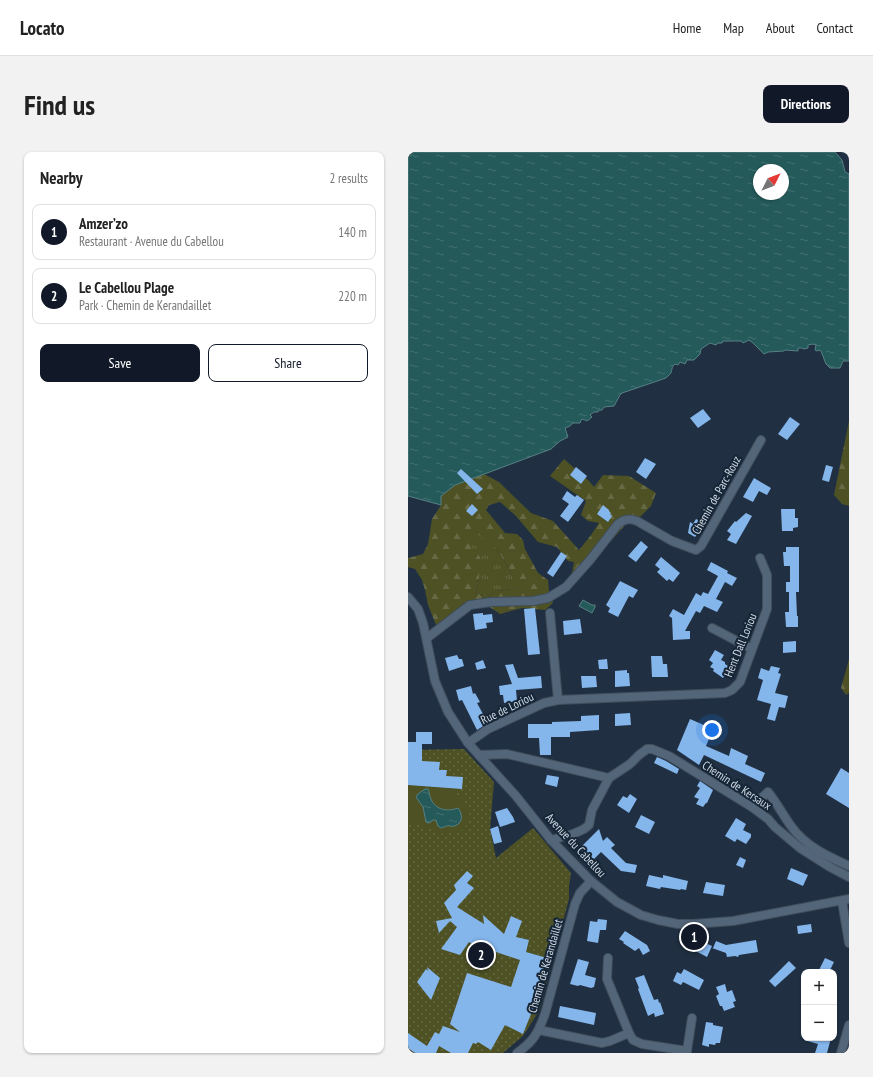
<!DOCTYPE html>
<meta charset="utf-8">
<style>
body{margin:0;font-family:"PT Sans Narrow",sans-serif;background:#f2f2f2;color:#222}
.controls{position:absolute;right:12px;bottom:12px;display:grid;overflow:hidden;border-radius:8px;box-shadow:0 1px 3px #0004}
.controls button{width:36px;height:36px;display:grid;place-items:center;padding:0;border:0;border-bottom:1px solid #e0e0e0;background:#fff;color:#222;font:20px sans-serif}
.compass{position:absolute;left:345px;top:12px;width:36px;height:36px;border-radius:50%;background:#fff;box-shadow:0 1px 3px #0004;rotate:48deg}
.you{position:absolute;left:304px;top:578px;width:14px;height:14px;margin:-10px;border:3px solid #fff;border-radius:50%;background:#1a73e8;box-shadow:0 0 0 6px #1a73e833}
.badge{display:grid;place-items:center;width:26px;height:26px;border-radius:50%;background:#111827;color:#fff;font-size:13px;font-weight:700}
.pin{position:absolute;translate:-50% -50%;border:2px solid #fff;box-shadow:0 1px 4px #0006}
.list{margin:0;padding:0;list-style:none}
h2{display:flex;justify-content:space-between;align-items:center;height:52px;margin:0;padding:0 16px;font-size:17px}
h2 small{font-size:13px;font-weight:400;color:#767676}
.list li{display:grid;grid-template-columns:26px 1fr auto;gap:12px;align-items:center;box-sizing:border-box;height:56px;margin:0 8px 8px;padding:0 8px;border:1px solid #e0e0e0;border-radius:8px}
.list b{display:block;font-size:15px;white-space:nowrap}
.list p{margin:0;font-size:13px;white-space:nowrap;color:#767676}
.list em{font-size:13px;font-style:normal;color:#767676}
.actions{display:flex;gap:8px;padding:12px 16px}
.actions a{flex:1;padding:9px 0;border:1px solid #111827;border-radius:8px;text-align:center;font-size:14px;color:#111827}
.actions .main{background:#111827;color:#fff}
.map{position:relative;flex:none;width:441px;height:901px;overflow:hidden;border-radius:8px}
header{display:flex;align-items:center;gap:24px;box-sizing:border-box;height:56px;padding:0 20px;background:#fff;border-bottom:1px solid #e0e0e0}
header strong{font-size:19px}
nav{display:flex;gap:22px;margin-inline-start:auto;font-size:14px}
.intro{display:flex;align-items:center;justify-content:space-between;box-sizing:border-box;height:96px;padding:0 24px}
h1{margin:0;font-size:28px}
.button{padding:10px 18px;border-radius:8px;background:#111827;color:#fff;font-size:14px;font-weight:700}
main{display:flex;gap:24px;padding:0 24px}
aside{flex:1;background:#fff;border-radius:8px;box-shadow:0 1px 3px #0004}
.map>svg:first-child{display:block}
.grass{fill:url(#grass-tufts)}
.forest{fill:url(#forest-firs);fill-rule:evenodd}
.park{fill:url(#park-dots)}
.pitch{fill:#4d5124}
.water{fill:url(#water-ripples);stroke:#578083;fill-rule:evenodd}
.building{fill:#84b5eb}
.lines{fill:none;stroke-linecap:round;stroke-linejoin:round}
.minor-casing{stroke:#404e5d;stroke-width:10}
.minor{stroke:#536579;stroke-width:8}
.labels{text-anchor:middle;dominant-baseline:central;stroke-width:4;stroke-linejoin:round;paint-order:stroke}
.street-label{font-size:12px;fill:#cfd9e4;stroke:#162637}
</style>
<header>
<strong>Locato</strong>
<nav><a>Home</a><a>Map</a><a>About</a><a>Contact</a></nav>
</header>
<div class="intro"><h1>Find us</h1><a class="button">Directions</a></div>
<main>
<aside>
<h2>Nearby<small>2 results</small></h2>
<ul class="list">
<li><span class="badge">1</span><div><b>Amzer’zo</b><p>Restaurant · Avenue du Cabellou</p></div><em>140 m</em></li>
<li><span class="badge">2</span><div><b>Le Cabellou Plage</b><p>Park · Chemin de Kerandaillet</p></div><em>220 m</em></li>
</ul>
<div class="actions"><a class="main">Save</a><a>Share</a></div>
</aside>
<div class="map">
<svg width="441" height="901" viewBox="0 0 441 901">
<defs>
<pattern id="grass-tufts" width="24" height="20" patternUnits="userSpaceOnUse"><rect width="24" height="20" fill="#4d5124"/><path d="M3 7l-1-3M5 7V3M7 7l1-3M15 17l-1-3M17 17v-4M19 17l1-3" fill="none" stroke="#666944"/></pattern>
<pattern id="forest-firs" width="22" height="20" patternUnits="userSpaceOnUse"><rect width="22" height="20" fill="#4d5124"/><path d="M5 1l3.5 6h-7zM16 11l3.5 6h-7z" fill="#666944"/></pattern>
<pattern id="park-dots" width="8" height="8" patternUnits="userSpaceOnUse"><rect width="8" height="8" fill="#4d5124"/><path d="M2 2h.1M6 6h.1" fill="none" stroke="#666944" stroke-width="1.8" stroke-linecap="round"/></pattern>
<pattern id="water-ripples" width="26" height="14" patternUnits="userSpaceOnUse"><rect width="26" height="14" fill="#245a5a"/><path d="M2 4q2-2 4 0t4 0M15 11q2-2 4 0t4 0" fill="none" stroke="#437172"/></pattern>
</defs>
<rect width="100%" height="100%" fill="#203042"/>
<polygon class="grass" points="62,375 89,397 101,417 111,436 89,439 79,445 68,441 71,427 62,394"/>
<g class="forest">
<polygon points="441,269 441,354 434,352 426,343"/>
<path d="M 156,307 L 181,329 L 186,335 L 195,323 L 221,324 L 248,341 L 243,354 L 232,365 L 218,372 L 203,389 L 182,406 L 163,427 L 166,410 L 160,409 L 149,395 L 130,390 L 107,363 L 92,350 L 81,353 L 78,358 L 97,381 L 109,382 L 115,388 L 117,397 L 130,421 L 140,428 L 141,439 L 145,451 L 137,458 L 114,456 L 92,462 L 80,454 L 49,458 L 28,473 L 20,453 L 17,438 L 14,428 L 7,417 L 0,415 L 0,406 L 15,402 L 20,392 L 24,367 L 33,353 L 33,344 L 47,333 L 76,322 L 91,330 L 123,361 L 145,369 L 171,398 L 183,383 L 191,371 L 180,369 L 173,363 L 178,349 L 142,324 ZM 62,376 L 89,397 L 101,417 L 110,436 L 89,439 L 79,445 L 68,441 L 71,427 L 72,405 L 62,394 Z"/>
<polygon points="441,507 441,541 438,543 433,536"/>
</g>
<polygon class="park" points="56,597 86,630 82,677 88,706 125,676 163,721 161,734 161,747 131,859 115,884 95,901 0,901 0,598"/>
<polygon class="pitch" points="0,633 48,637 48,643 54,643 55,651 60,656 62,665 57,676 52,680 30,682 22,677 15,676 9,672 0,669"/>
<g class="water">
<path d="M 0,0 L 427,0 L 434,8 L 437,20 L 441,22 L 441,209 L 435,209 L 432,216 L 422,216 L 418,212 L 413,199 L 411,198 L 409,199 L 407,198 L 408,193 L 405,192 L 400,193 L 400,196 L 396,197 L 394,196 L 390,196 L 390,199 L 377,198 L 376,199 L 360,200 L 356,202 L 345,191 L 341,188 L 335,191 L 333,189 L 315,189 L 314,191 L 310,191 L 308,193 L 302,191 L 293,197 L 292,202 L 286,208 L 279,208 L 277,212 L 272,210 L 270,213 L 267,212 C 264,214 264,217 263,221 L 258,226 L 214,241 L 212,243 L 206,254 L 196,255 L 194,258 L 191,258 L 190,260 L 186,260 L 182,263 L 184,265 L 179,269 L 175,267 L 173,268 L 172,271 L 165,271 L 162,274 L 157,276 L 160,285 L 152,289 L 143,297 L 47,333 L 33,344 L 33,353 L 0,344 ZM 351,18 L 375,18 L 375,42 L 351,42 Z"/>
<polygon points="175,448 184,453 187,453 187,455 184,461 171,454"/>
<path d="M 17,637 L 20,637 C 22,641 21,644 23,647 C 27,658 40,660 50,656 C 55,662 55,672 46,674 C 44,675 41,673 39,674 C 37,674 35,676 33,676 L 30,674 L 28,668 L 25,668 L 21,671 L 18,670 L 15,655 L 8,645 L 10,642 Z"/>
</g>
<g class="building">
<polygon points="295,257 303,267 290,276 282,266"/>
<polygon points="382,265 392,272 379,288 370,282"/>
<polygon points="237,306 248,312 238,327 228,320"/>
<polygon points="418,313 425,315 421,330 414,328"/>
<polygon points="168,315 179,324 173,332 162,323"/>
<polygon points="53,317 75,337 69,342 49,321"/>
<polygon points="346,326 363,336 359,343 351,339 345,350 335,345"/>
<polygon points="159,339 167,345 169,343 176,348 160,370 152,364 161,352 154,347"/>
<polygon points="64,352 70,358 64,364 58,359"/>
<polygon points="195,353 201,358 201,359 203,361 202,362 204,364 200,370 189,362"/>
<polygon points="373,357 387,357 387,366 390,366 390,375 385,376 385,379 374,379"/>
<polygon points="338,361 344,364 328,392 319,388 323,382 319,379 327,369 328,370"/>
<polygon points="288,367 297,371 291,381 290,381 287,385 280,381 282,370 285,372"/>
<polygon points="233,389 240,395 228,410 220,404"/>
<polygon points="378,395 391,395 391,440 388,440 389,464 390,464 390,475 378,475 377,460 381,460 381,440 378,440 378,430 382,430 382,414 376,414 375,400 378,400"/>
<polygon points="153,400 159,404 145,425 139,421"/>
<polygon points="253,405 272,421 265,430 261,427 259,429 249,420 252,417 247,413"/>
<polygon points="303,410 320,419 319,421 329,426 324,434 317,430 308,447 315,450 309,460 296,454 292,461 288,459 277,479 282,479 282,487 265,488 264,466 261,464 265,457 276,463 288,441 293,444 295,440 300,442 310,424 299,418"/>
<polygon points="212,429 230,438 225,446 221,444 210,465 200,460 202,456 198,453"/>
<polygon points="127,456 132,502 120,503 116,457"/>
<polygon points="75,461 75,463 84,462 85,470 78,471 79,476 67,478 65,462"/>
<polygon points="172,467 174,481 156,483 155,469"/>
<polygon points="388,489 388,500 375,501 375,490"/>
<polygon points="307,498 316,503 313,508 317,510 317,512 320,514 319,516 320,517 315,526 305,519 306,517 302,515 305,511 301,508"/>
<polygon points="49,503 51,507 54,507 56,514 41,519 37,506"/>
<polygon points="243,504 254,504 255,512 259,512 260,525 244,525"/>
<polygon points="199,507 200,517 191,517 190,508"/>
<polygon points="75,508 78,516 69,518 67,511"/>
<polygon points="105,512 110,526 133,524 134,536 108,538 109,549 96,551 95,543 92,543 91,534 104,532 97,513"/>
<polygon points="363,514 372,516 370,521 373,522 367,541 380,544 377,556 371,555 367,569 359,567 363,552 349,548 355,528 350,526 353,516 361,519"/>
<polygon points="219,518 219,521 221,521 222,534 207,535 207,519"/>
<polygon points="173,524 188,524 189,535 174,536"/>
<polygon points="63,534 65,542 67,541 72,550 69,551 80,571 69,578 54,548 51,549 48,538"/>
<polygon points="222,561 223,573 207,574 207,562"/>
<polygon points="191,563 191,578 162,580 162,585 143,585 143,603 132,603 131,586 120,586 120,572 144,572 144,570 173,569 173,564"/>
<polygon points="282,567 305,577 298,594 321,604 323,596 340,604 337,612 357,621 353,630 296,603 291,613 269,598"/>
<polygon points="8,580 24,580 24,592 14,592 14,609 32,610 31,618 39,618 38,624 55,625 54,637 0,633 0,590 8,590"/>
<polygon points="249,605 258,609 271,617 269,622 246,611"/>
<polygon points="433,616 441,621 441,656 418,642"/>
<polygon points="139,623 151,625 149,635 137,632"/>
<polygon points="292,629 305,638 299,651 298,651 295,655 288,652 291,647 286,645 292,636 289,634"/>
<polygon points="222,642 229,647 221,661 209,653 215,644 219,646"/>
<polygon points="99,656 105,665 107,670 92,675 87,660"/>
<polygon points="233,663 247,670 241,682 227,675"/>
<polygon points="328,666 338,672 335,678 343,682 343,685 338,692 329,687 327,690 317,684"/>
<polygon points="90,674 94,690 86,692 82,677"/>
<polygon points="191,677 195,689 199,685 207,693 203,696 218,711 229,713 227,721 213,719 193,700 184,709 172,696"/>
<polygon points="332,705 338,708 335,716 328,713"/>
<polygon points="383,716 400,723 395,734 379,727"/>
<polygon points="59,719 65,724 59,731 66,736 49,755 76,772 75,763 96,782 103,764 114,769 108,785 121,788 118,800 139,806 131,834 132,834 127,852 115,882 97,873 83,898 70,890 68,892 65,891 60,901 43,901 31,894 28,901 7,901 0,896 0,881 19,894 27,880 31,882 35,874 52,880 42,872 59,821 103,835 112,808 88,800 84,813 74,810 76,801 61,790 52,803 33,797 49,775 42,769 31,781 28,769 44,766 36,751 48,738 46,733"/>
<polygon points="241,723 255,726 255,723 280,729 278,738 273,737 272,738 253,735 252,737 238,734"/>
<polygon points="298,730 317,733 315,744 295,741"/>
<polygon points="190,767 199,768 198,778 192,778 190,791 179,789 182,769 189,770"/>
<polygon points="403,772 404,780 390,782 389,774"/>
<polygon points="217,779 239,793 242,799 235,803 231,796 227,799 215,791 216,790 211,787"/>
<polygon points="274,785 280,785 293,792 295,790 304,794 299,805 272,791"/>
<polygon points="348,788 350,800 331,803 330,805 327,804 319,805 318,801 304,796 305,796 308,789 318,793"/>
<polygon points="417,806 426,810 421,820 410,820"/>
<polygon points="170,807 181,810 177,823 188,826 186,835 183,836 172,833 170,834 162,832"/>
<polygon points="381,809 388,816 367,835 361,829"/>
<polygon points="19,815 32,826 23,848 9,830 18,817 20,819"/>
<polygon points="276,817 296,828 291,838 275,830 273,833 265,829 269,820 273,822"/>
<polygon points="236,823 246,848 250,847 251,851 252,850 256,862 247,865 246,861 240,864 230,837 231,836 227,826"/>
<polygon points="317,832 319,840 324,838 328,849 325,850 327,855 316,859 314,854 312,854 308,844 311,842 308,835"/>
<polygon points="152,854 188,861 186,873 150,865"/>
<polygon points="298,870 305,871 305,873 315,875 312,891 308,891 307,893 301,892 301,895 294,893"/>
<polygon points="396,886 423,886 419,901 407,901 410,892 396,888"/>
</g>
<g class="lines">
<g class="minor-casing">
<g id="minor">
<polyline points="0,445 10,457 15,471 27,529 40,560 60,591 108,644 143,688 183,729 209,750 233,763 250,768 270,772 285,772 325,769 441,747"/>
<polyline points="142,461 150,548"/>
<polyline points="304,476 344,497"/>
<path d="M 19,486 L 62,453 L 83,450 L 125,449 L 140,446 L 158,435 L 182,408 L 210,372 C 216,367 221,366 229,369 L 264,389 L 288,398 L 293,394 L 353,288"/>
<polyline points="60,591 80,577 136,551 150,548 317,541 324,538 332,530 359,457 359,423 352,406"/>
<polyline points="71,603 99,602 201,626"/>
<path d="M 344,655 L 360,640 C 369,651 375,663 383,674 C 397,694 419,704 441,714"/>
<polyline points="143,688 165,682 176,677 181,673 184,658 201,626 222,612 231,603 239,597 244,597 261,604 344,655 360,667 367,675 392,696 422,715 441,725"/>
<polyline points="434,749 441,791"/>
<polyline points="200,806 199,827 221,881 225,888 234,892 279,899 284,866"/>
<polyline points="131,878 194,891 202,889 221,881"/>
<path d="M 109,901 C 126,889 130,881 137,862 L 167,752 L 172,741 L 183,729"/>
<polyline points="433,901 441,873"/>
</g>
</g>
<use href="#minor" class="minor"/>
</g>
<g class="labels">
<g class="street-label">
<text transform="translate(308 343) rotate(-61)">Chemin de Parc-Rouz</text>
<text transform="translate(332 493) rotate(-68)">Hent Dall Loriou</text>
<text transform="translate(99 556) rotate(-26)">Rue de Loriou</text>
<text transform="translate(329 633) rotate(33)">Chemin de Kersaux</text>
<text transform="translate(168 693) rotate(47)">Avenue du Cabellou</text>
<text transform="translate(137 814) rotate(-74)">Chemin de Kerandaillet</text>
</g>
</g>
</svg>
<div class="controls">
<button>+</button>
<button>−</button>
</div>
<svg class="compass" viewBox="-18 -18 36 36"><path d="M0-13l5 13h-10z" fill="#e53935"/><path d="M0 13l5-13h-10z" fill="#767676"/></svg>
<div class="you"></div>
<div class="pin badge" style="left:286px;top:785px">1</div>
<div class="pin badge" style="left:73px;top:803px">2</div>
</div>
</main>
